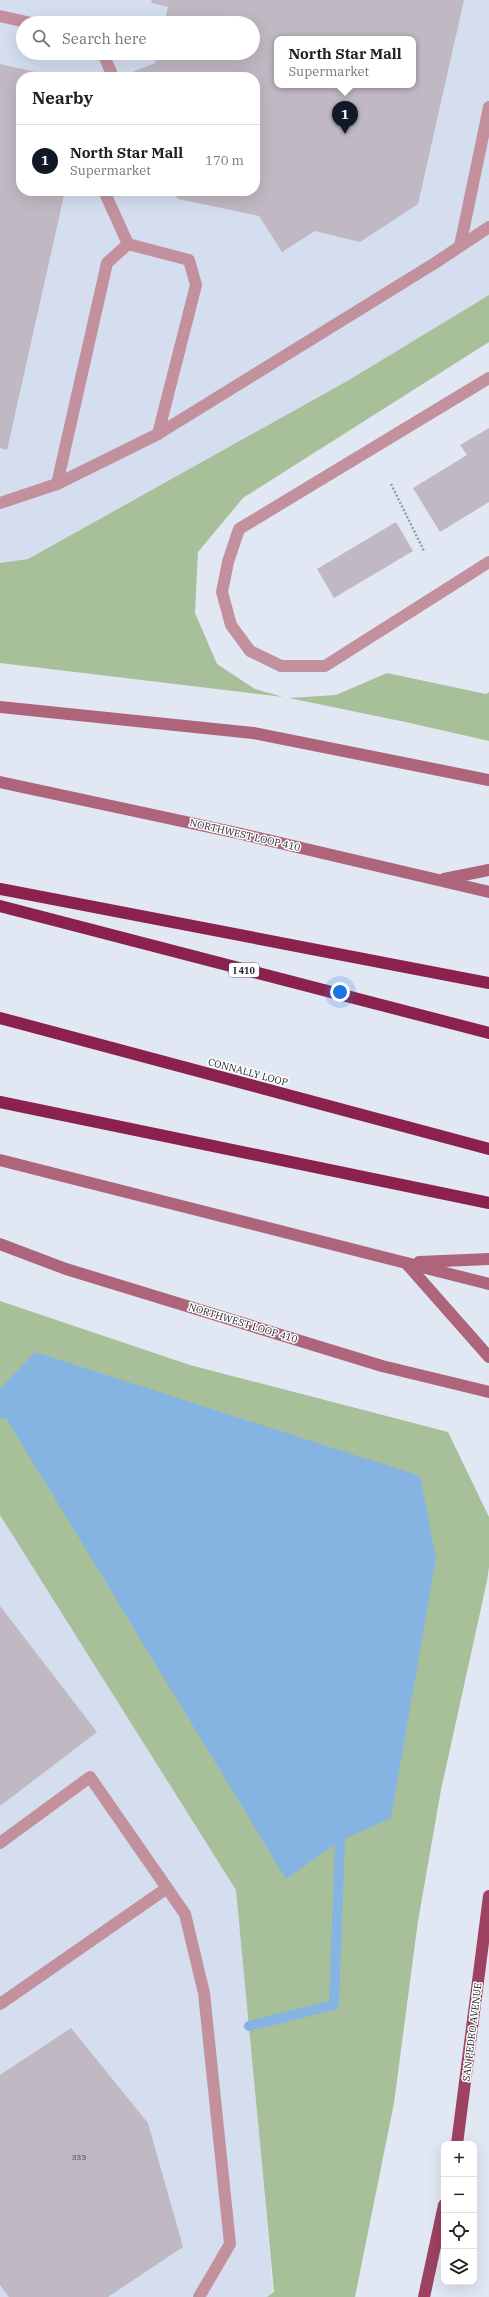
<!DOCTYPE html>
<meta charset="utf-8">
<style>
body{margin:0;font-family:"IBM Plex Serif",serif;background:#f6f6f6;color:#222}
.controls{position:absolute;right:12px;bottom:12px;display:grid;overflow:hidden;border-radius:8px;box-shadow:0 4px 16px #0002}
.controls button{width:36px;height:36px;display:grid;place-items:center;padding:0;border:0;border-bottom:1px solid #e0e0e0;background:#fff;color:#222;font:20px sans-serif}
.you{position:absolute;left:340px;top:992px;width:14px;height:14px;margin:-10px;border:3px solid #fff;border-radius:50%;background:#1a73e8;box-shadow:0 0 0 6px #1a73e833}
.badge{display:grid;place-items:center;width:26px;height:26px;border-radius:50%;background:#111827;color:#fff;font-size:13px;font-weight:700}
.pin{position:absolute;translate:-50% -33px;filter:drop-shadow(0 1px 2px #0008)}
.pin::after{content:'';position:absolute;top:21px;width:14px;height:12px;background:inherit;clip-path:polygon(0 0,100% 0,50% 100%)}
.popup{position:absolute;left:274px;top:36px;width:142px;height:52px;box-sizing:border-box;display:grid;place-content:center;border-radius:8px;background:#fff;filter:drop-shadow(0 1px 3px #0005);font-size:13px;white-space:nowrap;color:#767676}
.popup b{font-size:15px;color:#222}
.popup::after{content:'';position:absolute;left:50%;top:100%;margin-left:-8px;border:8px solid transparent;border-top-color:#fff}
.list{margin:0;padding:0;list-style:none}
h2{display:flex;justify-content:space-between;align-items:center;height:52px;margin:0;padding:0 16px;font-size:17px}
h2 small{font-size:13px;font-weight:400;color:#767676}
.list li{display:grid;grid-template-columns:26px 1fr auto;gap:12px;align-items:center;box-sizing:border-box;height:72px;padding:0 16px;border-top:1px solid #e0e0e0}
.list b{display:block;font-size:15px;white-space:nowrap}
.list p{margin:0;font-size:13px;white-space:nowrap;color:#767676}
.list em{font-size:13px;font-style:normal;color:#767676}
.icon{flex:none;width:22px;height:22px;fill:none;stroke:currentColor;stroke-width:2;stroke-linecap:round;stroke-linejoin:round}
.map{position:relative;flex:none;width:489px;height:2297px;overflow:hidden}
.search{position:absolute;background:#fff;box-shadow:0 4px 16px #0002;left:16px;top:16px;width:244px;height:44px;display:flex;align-items:center;gap:10px;box-sizing:border-box;padding:0 14px;border-radius:22px;color:#767676;font-size:15px}
.panel{position:absolute;background:#fff;box-shadow:0 4px 16px #0002;left:16px;top:72px;width:244px;height:124px;border-radius:16px}
.map>svg:first-child{display:block}
.built{fill:#d4deef;fill-rule:evenodd}
.green{fill:#a7c09a}
.water{fill:#85b4e3}
.lines{fill:none;stroke-linecap:round;stroke-linejoin:round}
.stream{stroke:#85b4e3;stroke-width:10}
.building{fill:#c0b8c2;fill-rule:evenodd}
.path{stroke:#979ba4;stroke-width:2.5;stroke-dasharray:2 2;stroke-linecap:butt}
.lane{stroke:#c3909e;stroke-width:12}
.secondary{stroke:#ae647b;stroke-width:12}
.primary{stroke:#9c4362;stroke-width:12}
.highway{stroke:#8b224d;stroke-width:12}
.labels{text-anchor:middle;dominant-baseline:central;stroke-width:3;stroke-linejoin:round;paint-order:stroke}
.number-label{font-size:8px;fill:#49494e}
.shield{fill:#fff;stroke:#646668;stroke-width:1}
.shield-label{font-size:9px;font-weight:bold;fill:#212428}
.street-label{font-size:10px;fill:#212428;stroke:#fff}
</style>
<div class="map">
<svg width="489" height="2297" viewBox="0 0 489 2297">
<rect width="100%" height="100%" fill="#e2e8f3"/>
<g class="built">
<path d="M 0,0 L 489,0 L 489,295 L 349,380 L 28,559 L 0,563 ZM 23,23 L 253,23 L 253,53 L 23,53 ZM 277,39 L 413,39 L 413,85 L 277,85 ZM 21,77 L 255,77 L 255,191 L 21,191 Z"/>
<polygon points="0,1511 237,1890 273,2293 267,2297 0,2297"/>
</g>
<g class="green">
<polygon points="489,295 489,342 243,498 198,552 195,613 217,664 255,689 283,697 0,663 0,563 28,559 349,380"/>
<polygon points="387,673 486,694 489,692 489,741 410,723 289,698 336,695"/>
<polygon points="0,1301 190,1365 448,1432 489,1517 489,1567 487,1581 441,1790 418,1921 394,2103 355,2297 267,2297 274,2292 236,1890 0,1515"/>
</g>
<polygon class="water" points="35,1352 420,1476 436,1558 391,1818 340,1841 286,1879 0,1408 0,1389"/>
<g class="lines">
<g class="stream">
<polyline points="0,1414 3,1414"/>
<polyline points="249,2026 334,2005 340,1841"/>
</g>
</g>
<g class="building">
<path d="M 152,0 L 464,0 L 418,204 L 360,242 L 315,231 L 282,252 L 259,216 L 178,199 L 173,191 L 255,191 L 255,77 L 120,77 L 155,63 L 158,53 L 253,53 L 253,23 L 164,23 L 168,7 L 151,3 ZM 277,39 L 413,39 L 413,85 L 277,85 Z"/>
<polygon points="0,64 53,76 21,77 21,191 65,191 7,450 0,448"/>
<polygon points="489,428 489,502 440,532 413,488 467,455 460,445"/>
<polygon points="396,522 413,551 334,598 317,569"/>
<polygon points="0,1606 97,1732 0,1806"/>
<polygon points="71,2028 148,2123 183,2247 108,2297 9,2297 0,2285 0,2075"/>
</g>
<g class="lines">
<polyline class="path" points="391,484 424,551"/>
<g class="lane">
<polyline points="0,16 31,23"/>
<polyline points="103,53 113,77"/>
<polyline points="104,191 128,244"/>
<polyline points="460,246 489,107"/>
<polyline points="489,378 239,529 228,562 222,592 231,625 250,651 281,666 325,666 489,562"/>
<polyline points="57,484 107,263 128,244 189,260 196,285 158,434"/>
<polyline points="0,503 57,484 158,434 435,263 489,227"/>
<polyline points="0,1843 90,1777 185,1914 204,1993 230,2244 199,2297"/>
<polyline points="0,2004 167,1888"/>
</g>
<g class="secondary">
<polyline points="0,707 253,733 489,780"/>
<polyline points="0,782 242,834 489,892"/>
<polyline points="444,879 489,870"/>
<polyline points="0,1160 489,1284"/>
<polyline points="0,1244 66,1269 382,1366 489,1392"/>
<polyline points="419,1262 489,1259"/>
<polyline points="406,1263 489,1357"/>
</g>
<g class="primary">
<polyline points="457,2144 489,1896"/>
<polyline points="424,2297 444,2205"/>
</g>
<g class="highway">
<polyline points="0,889 489,983"/>
<polyline points="0,906 489,1033"/>
<polyline points="0,1018 489,1149"/>
<polyline points="0,1102 489,1203"/>
</g>
</g>
<g class="labels">
<g class="number-label">
<text x="79" y="2157">333</text>
</g>
<rect class="shield" x="229" y="963" width="30" height="14" rx="3"/>
<g class="shield-label">
<text x="244" y="970">I 410</text>
</g>
<g class="street-label">
<text transform="translate(245 835) rotate(13)">NORTHWEST LOOP 410</text>
<text transform="translate(248 1072) rotate(15)">CONNALLY LOOP</text>
<text transform="translate(243 1323) rotate(17)">NORTHWEST LOOP 410</text>
<text transform="translate(472 2032) rotate(-83)">SAN PEDRO AVENUE</text>
</g>
</g>
</svg>
<div class="controls">
<button>+</button>
<button>−</button>
<button><svg class="icon" aria-label="locate" viewBox="0 0 24 24"><circle cx="12" cy="12" r="6"/><path d="M12 2v4M12 18v4M2 12h4M18 12h4"/></svg></button>
<button><svg class="icon" aria-label="layers" viewBox="0 0 24 24"><path d="M12 4l9 5-9 5-9-5zM3 14l9 5 9-5"/></svg></button>
</div>
<div class="you"></div>
<div class="pin badge" style="left:345px;top:134px">1</div>
<div class="popup"><b>North Star Mall</b>Supermarket</div>
<div class="search"><svg class="icon" aria-label="search" viewBox="0 0 24 24"><circle cx="10" cy="10" r="6"/><path d="M15 15l6 6"/></svg>Search here</div>
<section class="panel">
<h2>Nearby<small></small></h2>
<ul class="list">
<li><span class="badge">1</span><div><b>North Star Mall</b><p>Supermarket</p></div><em>170 m</em></li>
</ul>
</section>
</div>
